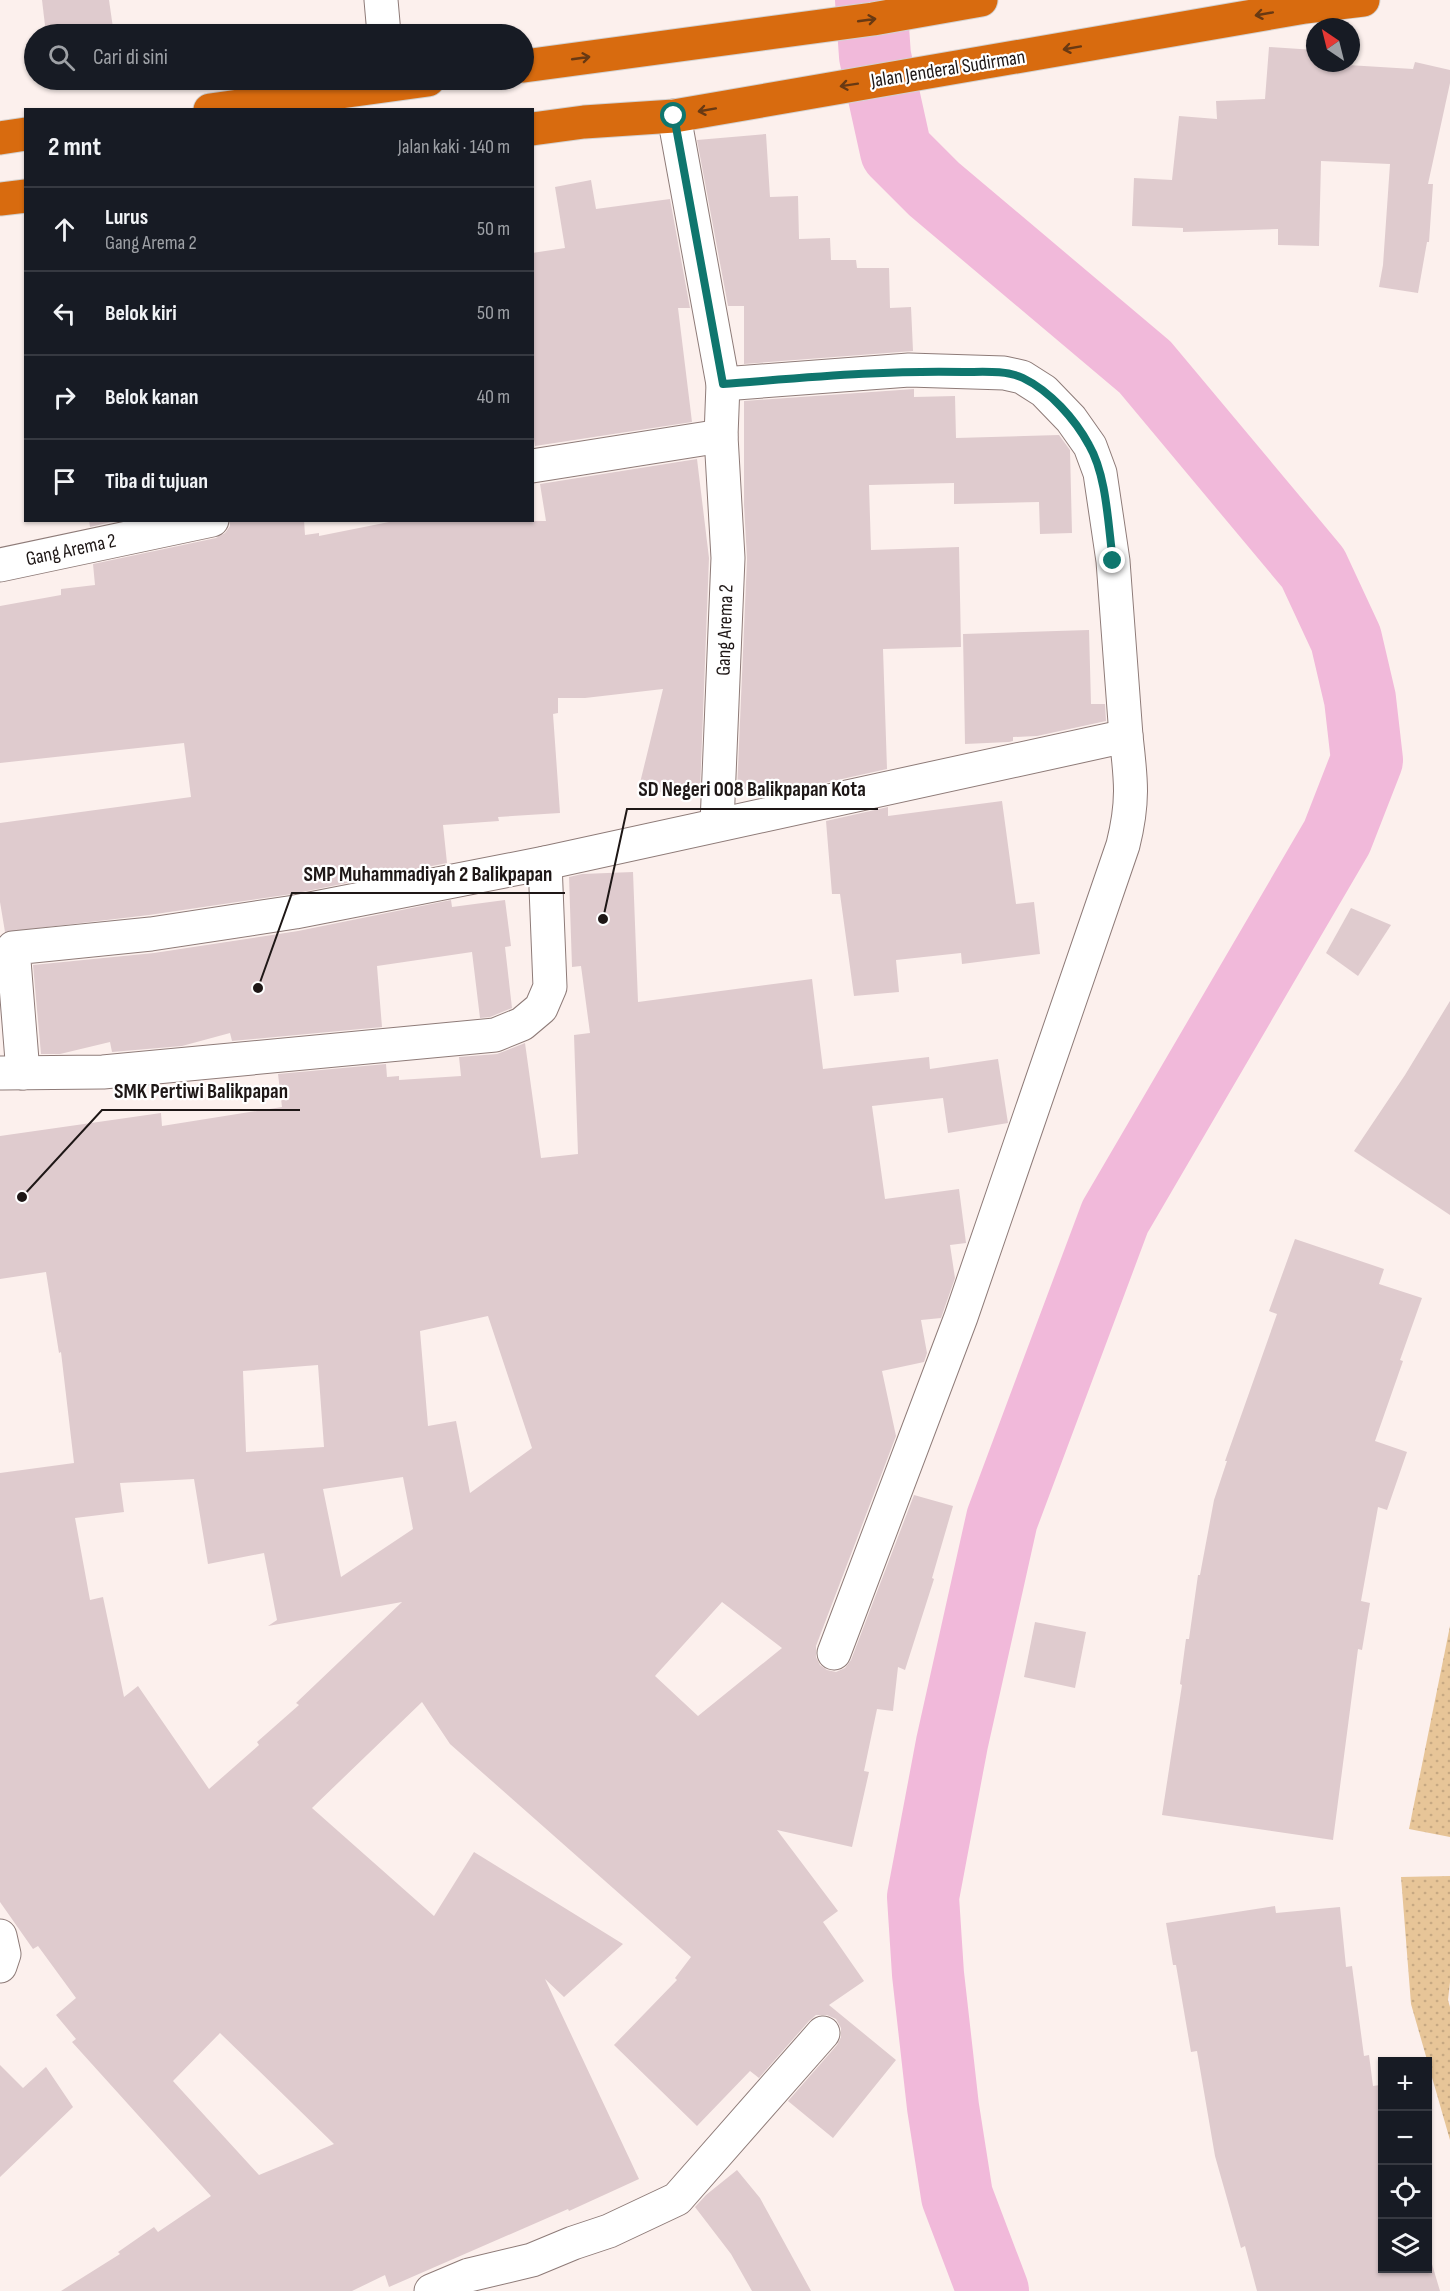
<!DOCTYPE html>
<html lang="id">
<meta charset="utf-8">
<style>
body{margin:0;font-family:"Sofia Sans Condensed",sans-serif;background:#20242c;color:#f1f3f6}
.controls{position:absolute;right:18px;bottom:18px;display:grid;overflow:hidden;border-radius:0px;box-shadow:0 2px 4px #0004}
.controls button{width:54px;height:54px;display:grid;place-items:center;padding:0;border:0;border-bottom:2px solid #363941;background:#171b24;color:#f1f3f6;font:30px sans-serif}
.compass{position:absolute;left:1306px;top:18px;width:54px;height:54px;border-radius:50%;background:#171b24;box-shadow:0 2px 4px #0004;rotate:325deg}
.stop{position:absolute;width:18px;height:18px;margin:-14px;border:4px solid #0f766e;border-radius:50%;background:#fff}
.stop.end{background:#0f766e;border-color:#fff;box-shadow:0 2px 6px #0008}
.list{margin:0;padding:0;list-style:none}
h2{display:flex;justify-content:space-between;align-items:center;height:78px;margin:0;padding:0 24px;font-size:26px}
h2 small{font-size:20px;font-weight:400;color:#9ea1a6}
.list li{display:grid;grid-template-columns:39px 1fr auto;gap:18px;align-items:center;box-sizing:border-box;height:84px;padding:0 24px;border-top:2px solid #363941}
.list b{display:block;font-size:22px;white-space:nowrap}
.list p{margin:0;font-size:20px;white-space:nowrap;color:#9ea1a6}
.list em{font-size:20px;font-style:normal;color:#9ea1a6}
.icon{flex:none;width:33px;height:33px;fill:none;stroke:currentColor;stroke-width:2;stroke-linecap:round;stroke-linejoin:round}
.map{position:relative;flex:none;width:1450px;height:2291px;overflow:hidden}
.search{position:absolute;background:#171b24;box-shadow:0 2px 4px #0004;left:24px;top:24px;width:510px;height:66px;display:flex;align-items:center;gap:15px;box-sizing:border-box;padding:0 21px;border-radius:33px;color:#9ea1a6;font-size:22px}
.panel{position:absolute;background:#171b24;box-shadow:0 2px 4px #0004;left:24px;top:108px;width:510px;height:414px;border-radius:0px}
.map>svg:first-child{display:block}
.garden{fill:url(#garden-dots)}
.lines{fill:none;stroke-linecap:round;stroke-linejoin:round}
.river{stroke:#f1b9da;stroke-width:72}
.building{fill:#dfcbce;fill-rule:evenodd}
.minor-casing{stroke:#8e7b78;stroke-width:35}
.highway-casing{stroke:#d2d1d0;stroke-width:35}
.minor{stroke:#fff;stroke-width:33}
.highway{stroke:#d86b0f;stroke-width:33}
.oneway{stroke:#683913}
.route{stroke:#0f766e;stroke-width:8}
.labels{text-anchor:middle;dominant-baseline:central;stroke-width:4.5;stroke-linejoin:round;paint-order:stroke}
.street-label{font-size:20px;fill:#1e1716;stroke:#fff}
.leader{fill:none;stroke:#1e1716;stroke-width:2}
.callout-dot{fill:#1e1716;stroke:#fff;stroke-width:2}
.callout-label{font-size:21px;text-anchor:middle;font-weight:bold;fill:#1e1716;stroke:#fff;stroke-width:4.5;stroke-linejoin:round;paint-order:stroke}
</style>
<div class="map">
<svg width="1450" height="2291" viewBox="0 0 1450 2291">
<defs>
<pattern id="garden-dots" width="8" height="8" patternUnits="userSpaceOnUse" patternTransform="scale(1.5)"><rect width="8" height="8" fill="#e7c598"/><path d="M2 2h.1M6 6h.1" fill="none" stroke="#c6a882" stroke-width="1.8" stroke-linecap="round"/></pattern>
</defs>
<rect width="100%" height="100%" fill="#fcf0ed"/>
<g class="garden">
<polygon points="1450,1626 1450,1837 1409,1829"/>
<polygon points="1450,1876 1450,1982 1448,2000 1450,2007 1450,2140 1411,2004 1401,1877"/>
</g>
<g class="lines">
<polyline class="river" points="871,0 875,56 896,151 934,189 1145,367 1313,568 1346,639 1360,699 1367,760 1337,837 1115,1217 1002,1519 952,1743 923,1897 928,1974 943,2107 957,2196 993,2291"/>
</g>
<g class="building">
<polygon points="42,0 109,0 113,28 65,34 46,34"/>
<polygon points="1269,47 1315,50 1315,63 1413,69 1415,62 1450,70 1450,83 1428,184 1433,184 1429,242 1427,242 1418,293 1379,287 1383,265 1390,164 1321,161 1319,246 1278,245 1278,229 1183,232 1183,228 1132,226 1134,178 1172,180 1179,116 1217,119 1216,101 1265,99"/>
<polygon points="766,134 770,197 798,196 799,239 830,238 831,260 856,260 857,268 889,268 890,308 911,307 913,351 744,364 744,306 728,306 697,140"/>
<polygon points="591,180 596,209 670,199 690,308 678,308 692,422 535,446 532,426 532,253 565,248 555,187"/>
<polygon points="914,389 914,397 955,396 956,438 1059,435 1070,450 1072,533 1040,534 1039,502 954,504 954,483 869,485 871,550 959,547 961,647 883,649 887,769 793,790 737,791 747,559 744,505 744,401"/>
<polygon points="697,459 709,558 700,792 686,792 685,798 639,787 663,689 585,698 558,698 558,713 553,714 560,813 498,817 499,821 443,825 447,863 292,894 149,915 5,932 0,902 0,823 191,797 184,743 0,763 0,606 61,595 61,589 95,585 93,564 216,538 225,533 230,526 230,520 304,520 305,535 319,533 319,536 399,520 546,521 540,484"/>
<polygon points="89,520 119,520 90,527"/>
<polygon points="1089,630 1091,704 1105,704 1106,721 1037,736 1013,737 1013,741 1009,742 965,744 963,634"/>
<polygon points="1002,801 1016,904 1034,902 1040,954 962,964 961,953 896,960 899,992 854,996 840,894 832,894 826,821 888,807 888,816"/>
<path d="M 633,872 L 638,1002 L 812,979 L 823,1069 L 929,1057 L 930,1069 L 998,1059 L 1008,1123 L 948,1133 L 943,1098 L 872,1106 L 885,1199 L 959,1189 L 966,1243 L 950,1245 L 955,1278 L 941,1318 L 921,1320 L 927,1353 L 924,1362 L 882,1371 L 896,1436 L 816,1646 L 816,1657 L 820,1665 L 827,1670 L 836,1672 L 845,1668 L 851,1660 L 914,1495 L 953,1506 L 932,1578 L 934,1579 L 905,1670 L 898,1667 L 893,1711 L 877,1709 L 864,1771 L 869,1772 L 852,1847 L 777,1830 L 838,1911 L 823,1922 L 864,1981 L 829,2005 L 896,2060 L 833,2138 L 788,2101 L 837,2045 L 841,2037 L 841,2028 L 836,2019 L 827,2015 L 816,2015 L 809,2021 L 759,2078 L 750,2071 L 697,2126 L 614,2045 L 677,1980 L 675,1978 L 691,1957 L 450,1744 L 422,1702 L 312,1808 L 434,1916 L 474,1852 L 623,1944 L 564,1997 L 545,1979 L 639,2179 L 569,2211 L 568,2209 L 389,2287 L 385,2275 L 352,2291 L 61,2291 L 120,2254 L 118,2252 L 154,2227 L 158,2232 L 211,2196 L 72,2042 L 76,2039 L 56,2015 L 76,1998 L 38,1946 L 33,1949 L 0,1902 L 0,1473 L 74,1463 L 61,1352 L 59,1353 L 46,1272 L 0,1279 L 0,1136 L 161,1113 L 162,1126 L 282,1107 L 278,1074 L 386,1064 L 387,1077 L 399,1076 L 399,1080 L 461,1076 L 459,1057 L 497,1054 L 525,1043 L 541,1158 L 578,1154 L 574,1035 L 590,1033 L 581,966 L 572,967 L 569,877 L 582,874 ZM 488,1316 L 532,1448 L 470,1493 L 456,1421 L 428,1426 L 420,1331 ZM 318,1365 L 324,1447 L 246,1452 L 243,1371 ZM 403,1477 L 413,1529 L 341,1577 L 323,1489 ZM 194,1479 L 208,1564 L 264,1553 L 277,1620 L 268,1626 L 402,1602 L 296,1703 L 299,1705 L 257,1742 L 259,1745 L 209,1789 L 138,1686 L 124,1697 L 103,1597 L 90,1600 L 75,1518 L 124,1512 L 120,1483 ZM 722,1602 L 782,1648 L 698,1716 L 655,1676 ZM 220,2033 L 334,2144 L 259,2175 L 173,2081 Z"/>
<polygon points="451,900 452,907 505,900 511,946 505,947 512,1008 490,1017 480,1018 472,952 377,966 382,1027 232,1041 230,1033 182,1046 112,1052 110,1042 60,1054 41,1054 33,965 154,953 298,931"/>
<polygon points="1351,908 1391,925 1358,976 1326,953"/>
<polygon points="1450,1001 1450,1215 1354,1151 1405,1075"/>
<polygon points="1295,1239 1384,1269 1379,1284 1422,1298 1400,1360 1403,1361 1375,1441 1407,1452 1387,1510 1378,1507 1361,1601 1370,1603 1362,1650 1358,1649 1333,1840 1162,1815 1182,1685 1180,1684 1186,1639 1189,1639 1198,1575 1200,1575 1214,1500 1227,1461 1225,1461 1277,1314 1269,1311"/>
<polygon points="1035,1622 1086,1632 1075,1688 1024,1677"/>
<polygon points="1275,1906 1276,1913 1340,1907 1346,1967 1352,1966 1364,2056 1369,2055 1373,2086 1380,2085 1383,2104 1383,2268 1428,2268 1429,2254 1440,2291 1257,2291 1245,2246 1241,2248 1215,2156 1197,2051 1191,2052 1176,1965 1173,1965 1166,1923"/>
<polygon points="0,2065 23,2088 46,2067 73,2107 0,2177"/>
<polygon points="737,2170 760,2198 811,2291 752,2291 731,2254 695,2207 706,2195"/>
</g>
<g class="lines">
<g class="minor-casing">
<g id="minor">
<polyline points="381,0 384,34"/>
<polyline points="674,116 723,384 721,436 728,558 717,824"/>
<polyline points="723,384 909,370 1004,373 1022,377 1044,391 1071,419 1090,446 1100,473 1113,561 1126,736"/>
<polyline points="532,466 721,436"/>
<polyline points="0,565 212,520"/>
<polyline points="2,1073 103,1072 495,1035 522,1024 541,1008 550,987 545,863"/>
<path d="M 23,1073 L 13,948 L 151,934 L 295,912 L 545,863 L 1126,736 C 1131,779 1134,801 1123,845 L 961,1317 L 834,1653"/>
<polyline points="0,1936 4,1954 0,1966"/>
<polyline points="431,2291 469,2275 532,2260 573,2243 609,2231 677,2199 823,2033"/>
</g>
</g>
<g class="highway-casing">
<g id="highway">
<polyline points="524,66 873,19 981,0"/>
<polyline points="210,110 428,80"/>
<polyline points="532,129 584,122 674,116 1305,7 1363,0"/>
<polyline points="0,138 26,134"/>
<polyline points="0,199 26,196"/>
</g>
</g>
<use href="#minor" class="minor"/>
<use href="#highway" class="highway"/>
</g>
<defs><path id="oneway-shaft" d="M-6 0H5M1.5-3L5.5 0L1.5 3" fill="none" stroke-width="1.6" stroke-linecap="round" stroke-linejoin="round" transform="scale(1.5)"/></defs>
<g class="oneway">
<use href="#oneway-shaft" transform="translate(1264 14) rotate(170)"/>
<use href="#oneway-shaft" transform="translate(867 20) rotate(-8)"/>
<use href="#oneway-shaft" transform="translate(1072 48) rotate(170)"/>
<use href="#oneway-shaft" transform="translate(581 58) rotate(-8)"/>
<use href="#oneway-shaft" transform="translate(849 85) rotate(171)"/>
<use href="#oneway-shaft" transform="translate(707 110) rotate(170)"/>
</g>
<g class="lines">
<path class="route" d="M 674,116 L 723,384 C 803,378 884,370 964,372 C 983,372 1006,370 1023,378 C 1050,391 1075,419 1089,445 C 1107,476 1108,526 1113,561"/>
</g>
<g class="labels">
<g class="street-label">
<text transform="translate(948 69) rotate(-9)">Jalan Jenderal Sudirman</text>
<text transform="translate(71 550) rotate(-12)">Gang Arema 2</text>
<text transform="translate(725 630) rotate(-88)">Gang Arema 2</text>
</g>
</g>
<path class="leader" d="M603 919L627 809H878M258 988L292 893H565M22 1197L102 1110H300"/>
<g class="callout-dot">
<circle cx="603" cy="919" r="6"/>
<circle cx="258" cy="988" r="6"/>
<circle cx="22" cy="1197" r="6"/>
</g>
<g class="callout-label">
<text x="752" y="796">SD Negeri 008 Balikpapan Kota</text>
<text x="428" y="881">SMP Muhammadiyah 2 Balikpapan</text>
<text x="201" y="1098">SMK Pertiwi Balikpapan</text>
</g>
</svg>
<div class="controls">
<button>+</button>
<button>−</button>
<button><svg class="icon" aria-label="locate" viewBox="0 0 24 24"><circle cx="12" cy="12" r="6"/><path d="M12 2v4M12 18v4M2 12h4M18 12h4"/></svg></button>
<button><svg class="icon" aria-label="layers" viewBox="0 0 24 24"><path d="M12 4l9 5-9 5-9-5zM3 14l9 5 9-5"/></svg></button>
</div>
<svg class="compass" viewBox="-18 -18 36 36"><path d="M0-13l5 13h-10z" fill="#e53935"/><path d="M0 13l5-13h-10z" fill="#9ea1a6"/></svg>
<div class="stop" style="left:674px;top:116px"></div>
<div class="stop end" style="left:1113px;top:561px"></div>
<div class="search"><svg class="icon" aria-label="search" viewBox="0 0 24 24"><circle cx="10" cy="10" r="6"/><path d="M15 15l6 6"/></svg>Cari di sini</div>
<section class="panel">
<h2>2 mnt<small>Jalan kaki · 140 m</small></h2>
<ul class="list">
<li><svg class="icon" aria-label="ahead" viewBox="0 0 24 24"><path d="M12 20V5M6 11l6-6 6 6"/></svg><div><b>Lurus</b><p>Gang Arema 2</p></div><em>50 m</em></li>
<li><svg class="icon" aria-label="left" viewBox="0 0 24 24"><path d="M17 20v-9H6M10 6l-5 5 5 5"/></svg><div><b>Belok kiri</b></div><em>50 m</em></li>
<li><svg class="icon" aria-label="right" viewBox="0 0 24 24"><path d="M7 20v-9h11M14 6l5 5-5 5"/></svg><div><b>Belok kanan</b></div><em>40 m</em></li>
<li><svg class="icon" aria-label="arrive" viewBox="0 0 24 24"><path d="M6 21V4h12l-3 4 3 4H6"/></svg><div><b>Tiba di tujuan</b></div></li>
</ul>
</section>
</div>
